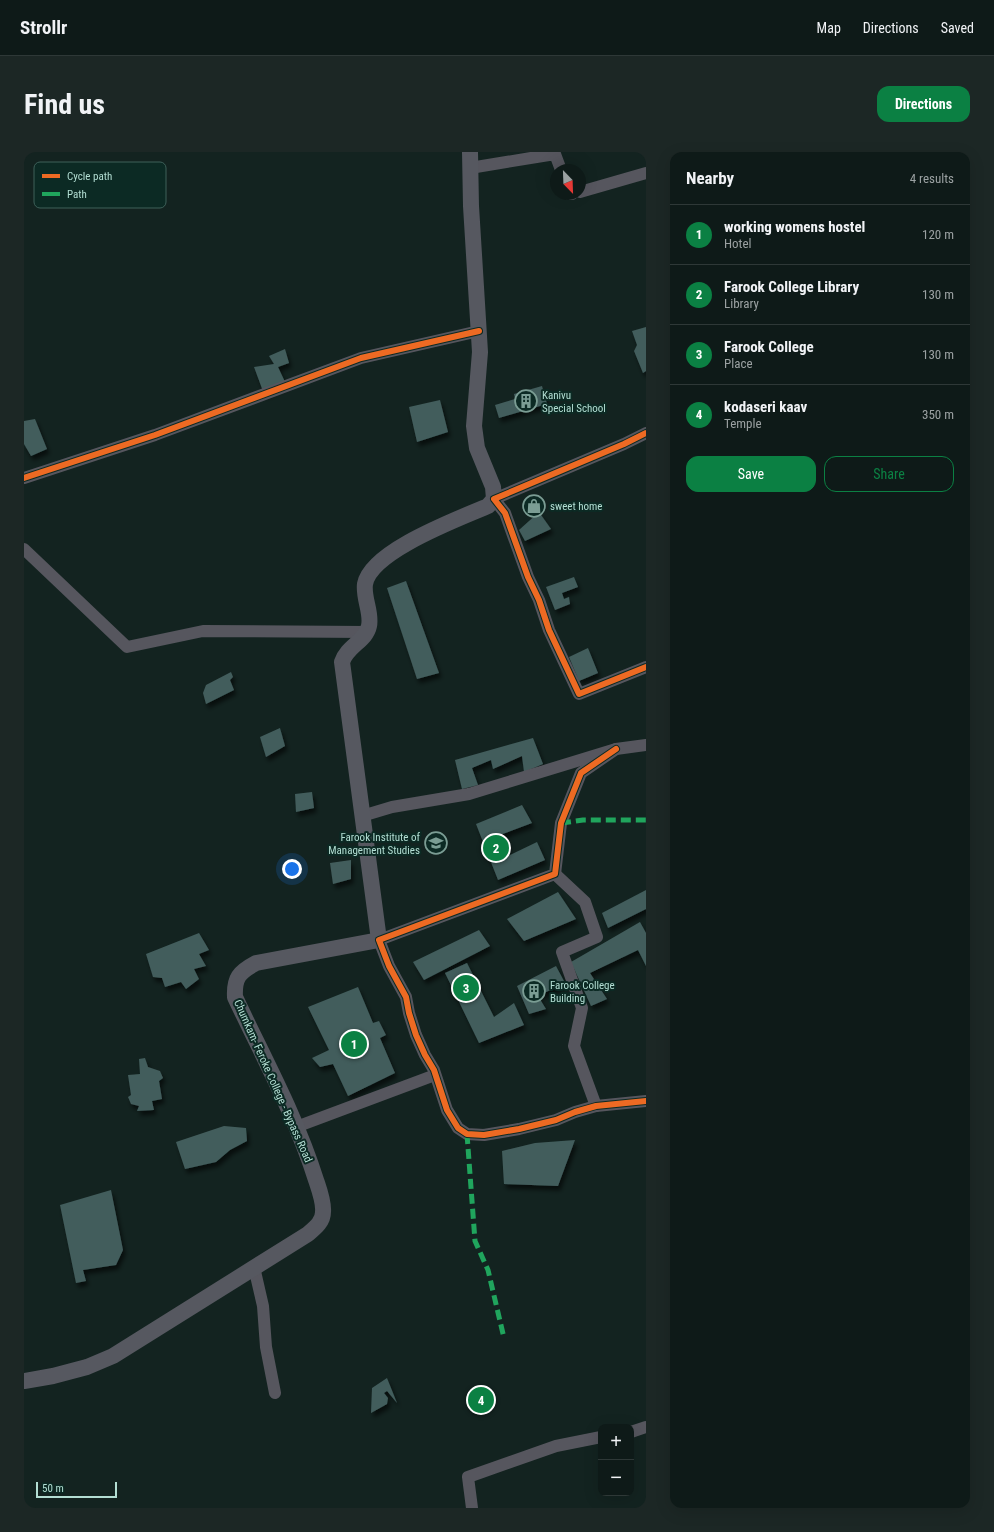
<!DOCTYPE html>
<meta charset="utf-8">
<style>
body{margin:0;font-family:"Roboto Condensed",sans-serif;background:#1c2725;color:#f1f3f6}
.controls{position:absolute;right:12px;bottom:12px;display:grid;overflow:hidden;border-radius:8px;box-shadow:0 4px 16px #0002}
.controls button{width:36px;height:36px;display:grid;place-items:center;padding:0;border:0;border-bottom:1px solid #2e3837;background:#0e1a18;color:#f1f3f6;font:20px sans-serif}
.compass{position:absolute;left:526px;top:12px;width:36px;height:36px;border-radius:50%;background:#0e1a18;box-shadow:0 4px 16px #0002;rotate:157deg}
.scale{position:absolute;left:12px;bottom:10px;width:81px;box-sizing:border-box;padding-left:4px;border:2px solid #b3ded3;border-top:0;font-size:11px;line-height:14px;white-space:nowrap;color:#b3ded3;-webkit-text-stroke:3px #0c2a24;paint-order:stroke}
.you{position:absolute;left:268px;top:717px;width:14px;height:14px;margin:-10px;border:3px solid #fff;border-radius:50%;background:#1a73e8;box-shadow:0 0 0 6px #1a73e833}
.badge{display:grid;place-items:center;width:26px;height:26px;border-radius:50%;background:#0b8043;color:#fff;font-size:13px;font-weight:700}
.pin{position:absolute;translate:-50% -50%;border:2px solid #fff;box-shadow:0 1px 4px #0006}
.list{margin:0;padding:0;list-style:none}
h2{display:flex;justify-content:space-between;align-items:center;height:52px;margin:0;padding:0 16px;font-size:17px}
h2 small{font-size:13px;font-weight:400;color:#9ba1a2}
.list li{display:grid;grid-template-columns:26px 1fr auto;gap:12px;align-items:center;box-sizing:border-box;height:60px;padding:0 16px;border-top:1px solid #2e3837}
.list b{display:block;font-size:15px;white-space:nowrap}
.list p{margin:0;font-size:13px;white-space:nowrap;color:#9ba1a2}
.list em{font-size:13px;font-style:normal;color:#9ba1a2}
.actions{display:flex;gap:8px;padding:12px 16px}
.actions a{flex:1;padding:9px 0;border:1px solid #0b8043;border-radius:12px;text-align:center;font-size:14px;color:#0b8043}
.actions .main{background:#0b8043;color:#fff}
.map{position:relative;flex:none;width:622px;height:1356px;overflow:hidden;border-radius:12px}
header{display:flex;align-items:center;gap:24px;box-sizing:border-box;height:56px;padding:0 20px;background:#0e1a18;border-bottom:1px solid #2e3837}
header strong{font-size:19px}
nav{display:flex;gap:22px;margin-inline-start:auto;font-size:14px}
.intro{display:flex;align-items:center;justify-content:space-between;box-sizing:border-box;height:96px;padding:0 24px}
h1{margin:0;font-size:28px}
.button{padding:10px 18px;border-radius:12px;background:#0b8043;color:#fff;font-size:14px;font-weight:700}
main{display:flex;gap:24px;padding:0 24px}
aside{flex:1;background:#0e1a18;border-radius:12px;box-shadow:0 4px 16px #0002}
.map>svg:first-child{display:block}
.building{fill:#425d5c;filter:url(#shadow)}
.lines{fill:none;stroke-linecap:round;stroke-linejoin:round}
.street{stroke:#56565e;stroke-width:12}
.secondary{stroke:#565860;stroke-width:16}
.quiet{stroke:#20a55d;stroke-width:5;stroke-dasharray:10 5;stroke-linecap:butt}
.cycleway-casing{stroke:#0c2a24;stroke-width:8}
.cycleway{stroke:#ed6a23;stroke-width:6}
.labels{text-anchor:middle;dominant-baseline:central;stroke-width:4;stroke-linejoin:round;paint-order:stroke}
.poi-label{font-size:11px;fill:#b3ded3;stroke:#0c2a24;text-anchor:start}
.street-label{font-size:11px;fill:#b3ded3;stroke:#0c2a24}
.key{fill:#0c2a24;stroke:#3e6059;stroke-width:1}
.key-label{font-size:11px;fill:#b3ded3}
</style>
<header>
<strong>Strollr</strong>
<nav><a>Map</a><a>Directions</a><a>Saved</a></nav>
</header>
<div class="intro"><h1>Find us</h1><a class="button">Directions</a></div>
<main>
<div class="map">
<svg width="622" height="1356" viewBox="0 0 622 1356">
<defs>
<filter id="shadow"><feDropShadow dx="2.5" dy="4.5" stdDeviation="2" flood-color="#0009"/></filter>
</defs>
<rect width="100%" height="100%" fill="#132320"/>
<g class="building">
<polygon points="622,175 622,219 619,221 610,199 613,193 608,179"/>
<polygon points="261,197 265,211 254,215 262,232 240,242 230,215 250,212 245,204"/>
<polygon points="518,234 523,252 475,266 471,253 491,247 490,242"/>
<polygon points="416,248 424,280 393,290 385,255"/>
<polygon points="11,267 23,297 7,304 0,292 0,269"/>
<polygon points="515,360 527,377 501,389 495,378"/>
<polygon points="550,425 554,435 538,441 540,447 545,445 546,452 531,458 522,435"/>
<polygon points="382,429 415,521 393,527 363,436"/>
<polygon points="564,496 574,521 555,529 545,505"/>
<polygon points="207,520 209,525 206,528 210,538 182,552 179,541 182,533"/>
<polygon points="256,576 261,594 242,605 236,585"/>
<polygon points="509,586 519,612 500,620 498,604 469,617 467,608 448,616 454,633 438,637 431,608"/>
<polygon points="288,640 290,656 272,660 271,642"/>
<polygon points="498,653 508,671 476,683 486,703 513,690 521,708 474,728 452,672"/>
<polygon points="327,708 327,727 309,732 306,711"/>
<polygon points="622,738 622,757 584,776 578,761"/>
<polygon points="534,740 552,767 500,789 483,767"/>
<polygon points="616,770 622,781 622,814 614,798 566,821 583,847 567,854 547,810"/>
<polygon points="455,778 466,794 400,828 389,810"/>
<polygon points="175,781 185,798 175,802 182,814 170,817 175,827 162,837 157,830 141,835 138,826 129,825 122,802"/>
<polygon points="443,811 470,865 490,851 500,873 455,891 421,821"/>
<polygon points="532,814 541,831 514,844 522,857 505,862 493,834"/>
<polygon points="334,835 349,871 355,869 362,883 356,886 371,921 324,944 309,912 296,915 288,906 305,898 284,855"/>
<polygon points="121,906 124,915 136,919 139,926 135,929 138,947 128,949 130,958 113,959 115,954 107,952 104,945 107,943 104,923 116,922 115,907"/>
<polygon points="200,974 222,976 223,989 206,998 192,1010 161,1017 152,990"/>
<polygon points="551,988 534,1034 480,1032 478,999 511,991"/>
<polygon points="87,1038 99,1098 92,1113 59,1118 62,1129 52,1131 36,1053"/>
<polygon points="363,1226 373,1251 363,1239 360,1241 364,1246 363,1252 347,1261 348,1236"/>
</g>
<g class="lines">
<g class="street">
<polyline points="446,16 531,2 537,18"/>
<polyline points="556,40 622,21"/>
<polyline points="545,42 548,42"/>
<polyline points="622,281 600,292 470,347 481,361 504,425 515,448 525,478 555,542 622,515"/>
<polyline points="0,326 131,283 337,206 455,179"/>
<polyline points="0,397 103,495 179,479 343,480"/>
<polyline points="592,597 557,621 537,671 531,722 355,788 365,814 382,845 385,861 392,883 401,903 410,918 423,958 434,976 443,982 460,983 495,977 532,968 551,960 572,954 622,949"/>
<polyline points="338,664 368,655 445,642 592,597 622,593"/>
<polyline points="531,722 561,750 573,785 538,800 558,856 550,894 572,954"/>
<polyline points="272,975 411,923"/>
<polyline points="230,1115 239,1154 242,1195 251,1241"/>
<polyline points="607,1280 622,1275"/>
<polyline points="448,1356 444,1325 532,1294 577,1285"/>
</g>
<path class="secondary" d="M 0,1229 L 29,1224 L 63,1215 L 89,1204 L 284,1082 C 291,1076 299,1070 299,1060 C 300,1050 295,1037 292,1028 C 272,964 239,905 211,845 C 210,826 215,820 232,811 L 355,788 L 318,510 C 323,494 342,489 345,474 C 348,461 339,446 341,432 C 347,399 434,367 464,354 L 470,347 L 469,335 L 453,296 L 450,274 L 456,200 L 447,54 L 446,0"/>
<g class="quiet">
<polyline points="537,671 559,668 622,668"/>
<polyline points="443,982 451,1089 464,1118 480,1186"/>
</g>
<g class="cycleway-casing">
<g id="cycleway">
<polyline points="622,281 600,292 470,347 481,361 504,425 515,448 525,478 555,542 622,515"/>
<polyline points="0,326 131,283 337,206 455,179"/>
<polyline points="592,597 557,621 537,671 531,722 355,788 365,814 382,845 385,861 392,883 401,903 410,918 423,958 434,976 443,982 460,983 495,977 532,968 551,960 572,954 622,949"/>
</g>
</g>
<use href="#cycleway" class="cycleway"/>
</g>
<defs>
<g id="building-ring" transform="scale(1.15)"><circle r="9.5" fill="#0c2a24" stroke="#7b9d94" stroke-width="1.5"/><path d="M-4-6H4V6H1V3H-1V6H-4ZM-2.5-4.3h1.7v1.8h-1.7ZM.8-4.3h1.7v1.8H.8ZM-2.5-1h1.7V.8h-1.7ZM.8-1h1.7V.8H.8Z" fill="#7b9d94"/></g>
<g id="shop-ring" transform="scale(1.15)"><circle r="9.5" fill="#0c2a24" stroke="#7b9d94" stroke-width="1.5"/><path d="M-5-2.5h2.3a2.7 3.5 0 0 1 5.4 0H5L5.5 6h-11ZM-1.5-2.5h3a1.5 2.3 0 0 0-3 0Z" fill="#7b9d94"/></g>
<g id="university-ring" transform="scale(1.15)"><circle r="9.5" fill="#0c2a24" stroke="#7b9d94" stroke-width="1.5"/><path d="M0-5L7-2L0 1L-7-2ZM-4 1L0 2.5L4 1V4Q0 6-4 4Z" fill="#7b9d94"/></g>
</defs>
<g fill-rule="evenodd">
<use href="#building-ring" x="502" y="249"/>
<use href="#shop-ring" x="510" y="354"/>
<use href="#university-ring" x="412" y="691"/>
<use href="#building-ring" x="510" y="839"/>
</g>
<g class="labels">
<g class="poi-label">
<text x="518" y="243">Kanivu<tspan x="518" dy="13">Special School</tspan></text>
<text x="526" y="354">sweet home</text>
<text x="396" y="685" text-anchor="end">Farook Institute of<tspan x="396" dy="13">Management Studies</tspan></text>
<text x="526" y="833">Farook College<tspan x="526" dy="13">Building</tspan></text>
</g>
<g class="street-label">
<text transform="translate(249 929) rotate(66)">Chumkam- Feroke College - Bypass Road</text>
</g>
</g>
<rect x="10" y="10" width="132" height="46" rx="6" class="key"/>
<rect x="18" y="22" width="18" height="4" fill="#ed6a23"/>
<rect x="18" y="40" width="18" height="4" fill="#20a55d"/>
<g class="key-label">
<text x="43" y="28">Cycle path</text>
<text x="43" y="46">Path</text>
</g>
</svg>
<div class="controls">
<button>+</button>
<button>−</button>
</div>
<svg class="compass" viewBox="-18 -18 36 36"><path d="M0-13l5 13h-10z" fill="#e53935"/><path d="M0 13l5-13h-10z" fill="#9ba1a2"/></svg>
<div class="scale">50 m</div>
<div class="you"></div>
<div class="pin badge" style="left:330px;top:892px">1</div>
<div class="pin badge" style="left:472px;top:696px">2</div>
<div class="pin badge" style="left:442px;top:836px">3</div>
<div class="pin badge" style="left:457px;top:1248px">4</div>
</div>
<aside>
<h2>Nearby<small>4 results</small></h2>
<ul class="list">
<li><span class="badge">1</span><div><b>working womens hostel</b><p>Hotel</p></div><em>120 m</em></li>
<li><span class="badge">2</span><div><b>Farook College Library</b><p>Library</p></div><em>130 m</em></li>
<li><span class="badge">3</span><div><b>Farook College</b><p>Place</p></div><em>130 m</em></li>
<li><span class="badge">4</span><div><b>kodaseri kaav</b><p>Temple</p></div><em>350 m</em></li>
</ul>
<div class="actions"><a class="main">Save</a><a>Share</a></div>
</aside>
</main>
